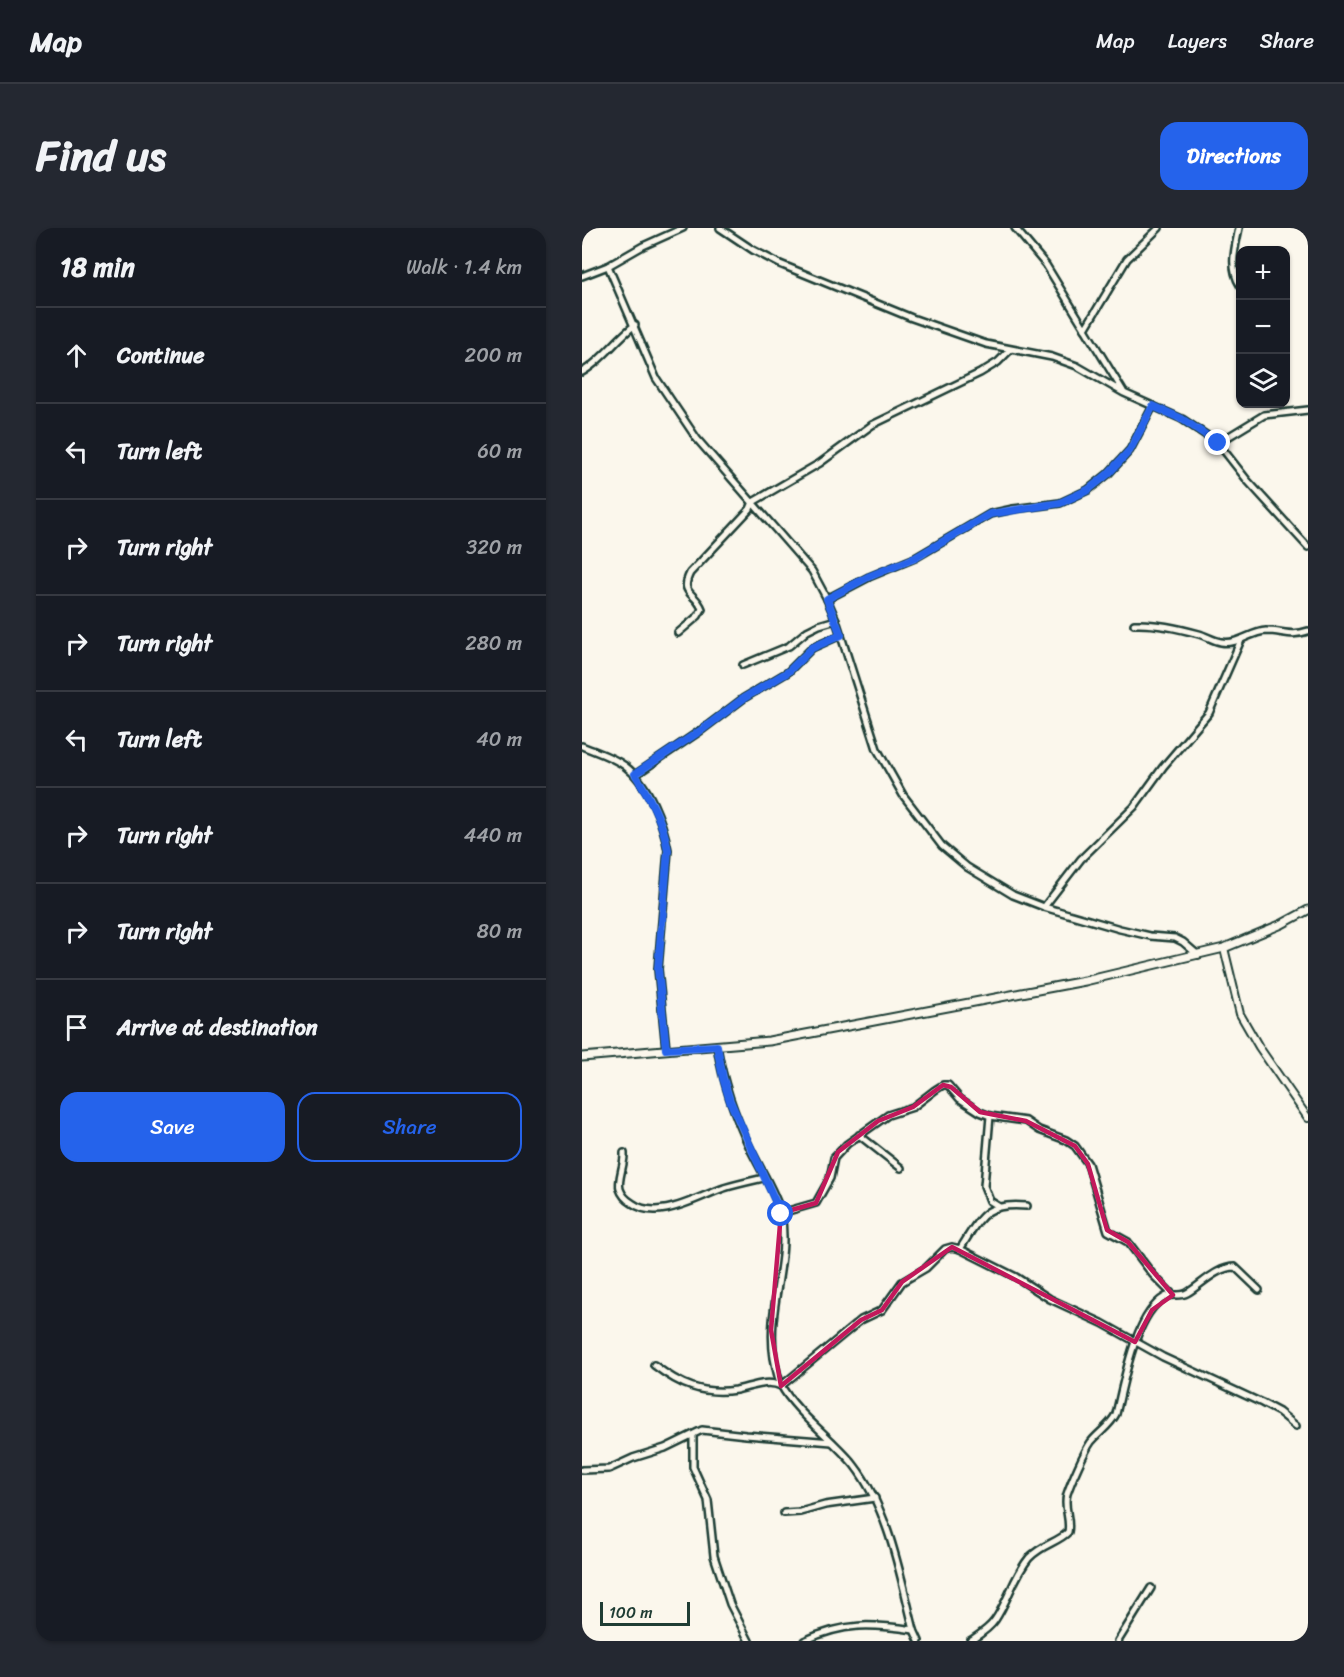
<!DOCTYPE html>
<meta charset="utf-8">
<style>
body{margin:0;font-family:Sriracha,sans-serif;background:#242831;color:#f1f3f6}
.controls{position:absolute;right:18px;top:18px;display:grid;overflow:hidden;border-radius:12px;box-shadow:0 2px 4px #0004}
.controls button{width:54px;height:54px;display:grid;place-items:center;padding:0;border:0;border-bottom:2px solid #363941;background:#171b24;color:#f1f3f6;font:30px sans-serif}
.scale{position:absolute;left:18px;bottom:15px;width:90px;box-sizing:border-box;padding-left:6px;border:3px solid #1f3d34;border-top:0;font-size:16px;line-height:21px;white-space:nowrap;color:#1f3d34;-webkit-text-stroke:4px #fbf7ec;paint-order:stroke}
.stop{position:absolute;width:18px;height:18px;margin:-14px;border:4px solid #2563eb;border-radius:50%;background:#fff}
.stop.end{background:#2563eb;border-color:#fff;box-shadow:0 2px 6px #0008}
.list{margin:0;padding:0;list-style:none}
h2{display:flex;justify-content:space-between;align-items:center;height:78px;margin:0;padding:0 24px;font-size:26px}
h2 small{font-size:20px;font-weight:400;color:#9ea1a6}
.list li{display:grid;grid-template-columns:39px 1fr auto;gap:18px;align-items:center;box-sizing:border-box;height:96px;padding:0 24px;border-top:2px solid #363941}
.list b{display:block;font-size:22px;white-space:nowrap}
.list em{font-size:20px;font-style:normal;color:#9ea1a6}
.actions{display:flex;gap:12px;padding:18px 24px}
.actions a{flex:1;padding:14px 0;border:2px solid #2563eb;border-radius:18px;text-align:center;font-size:21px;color:#2563eb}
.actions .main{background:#2563eb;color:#fff}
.icon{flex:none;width:33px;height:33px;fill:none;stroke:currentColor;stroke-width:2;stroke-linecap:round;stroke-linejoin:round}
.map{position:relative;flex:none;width:726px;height:1413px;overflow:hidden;border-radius:18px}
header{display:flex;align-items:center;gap:36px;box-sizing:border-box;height:84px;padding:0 30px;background:#171b24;border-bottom:2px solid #363941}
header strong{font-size:28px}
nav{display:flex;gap:33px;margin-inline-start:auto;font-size:21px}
.intro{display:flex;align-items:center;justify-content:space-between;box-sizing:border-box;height:144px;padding:0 36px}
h1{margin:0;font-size:42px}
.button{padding:15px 27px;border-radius:18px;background:#2563eb;color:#fff;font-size:21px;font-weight:700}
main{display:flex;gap:36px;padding:0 36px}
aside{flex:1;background:#171b24;border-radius:18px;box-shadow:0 2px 4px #0004}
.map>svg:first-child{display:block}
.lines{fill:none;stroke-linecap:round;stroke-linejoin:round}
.minor-casing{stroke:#1f3d34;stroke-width:10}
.tertiary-casing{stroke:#1f3d34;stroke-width:10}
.secondary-casing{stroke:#1f3d34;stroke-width:11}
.minor{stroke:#fbf7ec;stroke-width:5}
.tertiary{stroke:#fbf7ec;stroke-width:6}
.secondary{stroke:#fbf7ec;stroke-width:7}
.route{stroke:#2563eb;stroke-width:8}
.marked{fill:none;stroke:#c2185b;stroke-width:4.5;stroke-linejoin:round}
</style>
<header>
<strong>Map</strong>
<nav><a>Map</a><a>Layers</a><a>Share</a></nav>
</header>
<div class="intro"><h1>Find us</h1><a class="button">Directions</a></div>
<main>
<aside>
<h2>18 min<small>Walk · 1.4 km</small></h2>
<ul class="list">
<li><svg class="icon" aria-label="ahead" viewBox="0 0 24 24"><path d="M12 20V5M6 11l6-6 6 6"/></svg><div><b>Continue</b></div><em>200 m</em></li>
<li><svg class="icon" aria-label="left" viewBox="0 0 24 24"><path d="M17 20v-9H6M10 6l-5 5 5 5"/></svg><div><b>Turn left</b></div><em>60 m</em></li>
<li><svg class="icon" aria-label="right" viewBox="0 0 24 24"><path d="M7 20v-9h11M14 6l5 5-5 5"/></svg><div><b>Turn right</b></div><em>320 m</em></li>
<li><svg class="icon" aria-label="right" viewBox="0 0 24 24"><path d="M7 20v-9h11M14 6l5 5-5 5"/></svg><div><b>Turn right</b></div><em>280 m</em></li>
<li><svg class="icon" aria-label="left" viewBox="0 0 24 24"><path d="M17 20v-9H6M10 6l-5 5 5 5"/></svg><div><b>Turn left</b></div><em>40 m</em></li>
<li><svg class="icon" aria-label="right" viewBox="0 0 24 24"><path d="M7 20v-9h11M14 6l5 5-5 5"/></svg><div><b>Turn right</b></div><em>440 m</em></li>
<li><svg class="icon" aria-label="right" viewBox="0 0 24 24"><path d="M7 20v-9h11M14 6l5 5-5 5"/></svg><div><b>Turn right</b></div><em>80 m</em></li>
<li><svg class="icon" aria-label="arrive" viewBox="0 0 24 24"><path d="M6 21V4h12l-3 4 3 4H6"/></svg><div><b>Arrive at destination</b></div></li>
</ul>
<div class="actions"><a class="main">Save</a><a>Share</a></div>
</aside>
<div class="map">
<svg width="726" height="1413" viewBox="0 0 726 1413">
<rect width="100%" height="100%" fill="#fbf7ec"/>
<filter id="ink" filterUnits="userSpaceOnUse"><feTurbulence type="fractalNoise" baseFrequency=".0167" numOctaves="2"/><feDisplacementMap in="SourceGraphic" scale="12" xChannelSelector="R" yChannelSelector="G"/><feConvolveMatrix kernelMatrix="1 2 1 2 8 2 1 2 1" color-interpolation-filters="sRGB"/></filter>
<g filter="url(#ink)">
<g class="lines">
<g class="minor-casing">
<g id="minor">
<polyline points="138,0 171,22 198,36 330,90 404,116 470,129 495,138 542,165 600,191 636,215 665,252 726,319"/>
<polyline points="433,0 464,37 541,163"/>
<path d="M 657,0 C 653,20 647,39 658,57"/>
<polyline points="26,38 74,150 115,211 230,343 245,371 254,392 295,521 321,567 360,618 385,639 431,667 462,679 538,701 568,708 593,710 601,714 616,727"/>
<polyline points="0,48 26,38 61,18 101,0"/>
<polyline points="503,101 545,31 577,0"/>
<path d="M 0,144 C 20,133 34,111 53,97"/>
<polyline points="636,215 682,187 726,182"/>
<polyline points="245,371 287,349 333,330 408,286 431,281 478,275 506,262 526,246 548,222 571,178"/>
<path d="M 552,396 C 574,395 596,400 617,406 C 624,408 632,413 639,414 C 656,417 668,404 684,403 C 701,403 709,409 726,403"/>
<path d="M 96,405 L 116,388 L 120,381 C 114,364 97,367 108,345 L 168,281 L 171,274 L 238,235 L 290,197 L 398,145 L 416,134 L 428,122"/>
<polyline points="161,437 207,418 225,403 237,397 254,392"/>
<path d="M 0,518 C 14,524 31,529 43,538 C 67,556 81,594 86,622 L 76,741 L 84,821"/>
<polyline points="53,547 121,501 162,470 206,444 230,420 259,407"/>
<polyline points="462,679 499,631 552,579 581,539 627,485 659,412"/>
<path d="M 135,818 C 141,854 152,887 168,920 C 177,939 195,967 199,986 C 208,1033 184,1081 192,1130 C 194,1139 195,1148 199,1157 C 212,1183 252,1212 272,1237 C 307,1282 318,1347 332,1402 L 337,1413"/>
<polyline points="408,888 402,958 408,973 416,978"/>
<polyline points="277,907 319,940"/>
<path d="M 42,925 C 43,936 35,952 38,961 C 40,967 45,972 50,975 C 76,994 115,969 142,960 C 155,956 169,953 182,950"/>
<polyline points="199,985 234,975 248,950 252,930 265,916 306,887 331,879 353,862 361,857 366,857 378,871 398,884 408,888 444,893 457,902 484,912 493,918 506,936 526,1003 546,1014 571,1047 591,1067"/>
<path d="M 378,1021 C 399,988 403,974 445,978"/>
<path d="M 72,1137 C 98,1157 121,1167 154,1162 C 169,1159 185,1151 199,1158 L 279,1092 L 300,1082 L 320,1054 L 344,1040 L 363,1021 L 370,1019 L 378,1021 L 434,1049 L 468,1071 L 520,1095 L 581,1129 L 680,1175 L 697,1184 L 714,1198"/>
<polyline points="111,1207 111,1239 126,1272 132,1328 148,1376 167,1413"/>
<polyline points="0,1242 27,1241 51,1230 83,1220 120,1202 164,1207 250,1214"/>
<polyline points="202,1285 218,1284 243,1277 293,1270"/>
<path d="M 222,1413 C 262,1394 290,1396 332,1402"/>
<path d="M 388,1413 C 397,1407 407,1401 413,1392 C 426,1373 432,1348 447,1330 C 460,1316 477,1314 486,1304 C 489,1291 481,1279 485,1266 C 489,1254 502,1224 509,1214 C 517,1204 528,1198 534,1186 C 542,1154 553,1086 583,1069 C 590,1065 598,1069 605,1065 C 620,1056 635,1039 653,1039 L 677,1062"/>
<polyline points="536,1413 569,1360"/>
</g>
</g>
<g class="tertiary-casing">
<polyline id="tertiary" points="642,720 658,786 677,819 726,890"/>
</g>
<g class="secondary-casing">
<polyline id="secondary" points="0,829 187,813 503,753 642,720 700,696 726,682"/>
</g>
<use href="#minor" class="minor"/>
<use href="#tertiary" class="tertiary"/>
<use href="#secondary" class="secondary"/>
</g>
</g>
<g class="lines" filter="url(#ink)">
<path class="route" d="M 199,986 L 148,873 L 141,850 L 135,818 L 84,821 L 76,741 L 86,622 C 81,594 68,570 53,546 L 121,501 L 162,470 L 206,444 L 230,420 L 259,407 L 245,371 L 286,349 L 333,330 L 408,286 L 478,275 L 506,262 L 526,246 L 548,222 L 571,178 L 600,191 L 636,215"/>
</g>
<path class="marked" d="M 361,857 L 369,859 L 398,884 L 444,893 L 493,918 L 506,936 L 525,1002 L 546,1014 L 591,1067 L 570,1082 L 553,1114 L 370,1019 L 320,1054 L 300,1082 L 279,1092 L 199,1158 L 189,1102 L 199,985 L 234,975 L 256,924 L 296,893 L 331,879 Z"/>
</svg>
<div class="controls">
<button>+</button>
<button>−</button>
<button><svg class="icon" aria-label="layers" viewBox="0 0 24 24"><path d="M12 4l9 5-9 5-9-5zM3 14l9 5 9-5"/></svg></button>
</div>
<div class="scale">100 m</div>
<div class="stop" style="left:199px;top:986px"></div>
<div class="stop end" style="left:636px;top:215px"></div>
</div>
</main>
